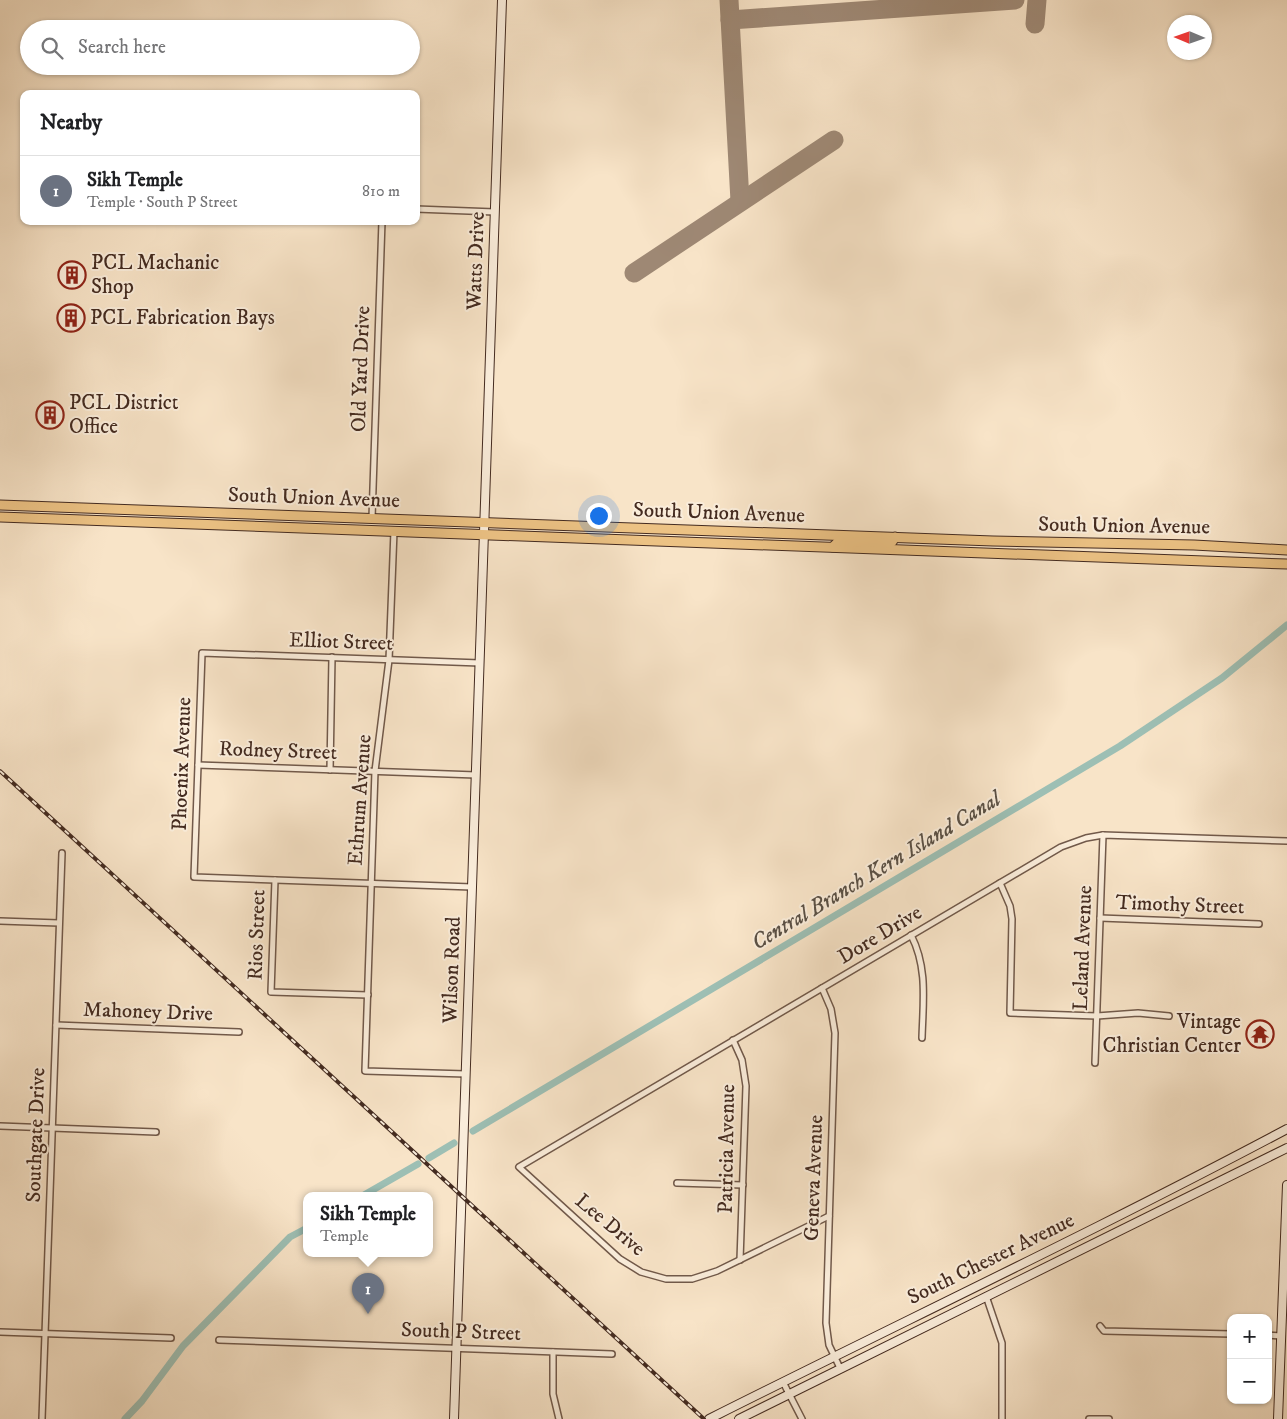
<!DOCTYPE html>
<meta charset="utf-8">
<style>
body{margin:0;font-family:"IM FELL DW Pica",serif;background:#f2f2f2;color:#202124}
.controls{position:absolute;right:15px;bottom:15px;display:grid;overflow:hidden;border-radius:10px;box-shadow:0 1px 4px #0004}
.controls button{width:45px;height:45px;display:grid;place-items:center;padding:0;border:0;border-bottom:1px solid #e0e0e0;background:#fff;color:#202124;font:25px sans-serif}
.compass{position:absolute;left:1167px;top:15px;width:45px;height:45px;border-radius:50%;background:#fff;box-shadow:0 1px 4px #0004;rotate:272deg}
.you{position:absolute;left:598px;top:515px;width:18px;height:18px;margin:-12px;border:4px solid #fff;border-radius:50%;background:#1a73e8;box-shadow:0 0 0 8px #1a73e833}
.badge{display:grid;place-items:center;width:32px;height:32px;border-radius:50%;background:#0b8043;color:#fff;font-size:16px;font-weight:700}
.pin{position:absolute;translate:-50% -41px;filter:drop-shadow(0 1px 2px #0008)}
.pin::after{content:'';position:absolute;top:26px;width:18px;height:15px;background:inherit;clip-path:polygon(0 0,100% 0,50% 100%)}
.popup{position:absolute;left:303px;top:1192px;width:130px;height:65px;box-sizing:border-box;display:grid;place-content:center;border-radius:10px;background:#fff;filter:drop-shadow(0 1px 4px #0005);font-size:16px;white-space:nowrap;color:#757577}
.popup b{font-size:19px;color:#202124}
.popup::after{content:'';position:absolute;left:50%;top:100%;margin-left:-10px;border:10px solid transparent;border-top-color:#fff}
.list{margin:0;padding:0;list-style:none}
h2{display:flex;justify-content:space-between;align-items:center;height:65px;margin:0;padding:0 20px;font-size:21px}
h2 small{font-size:16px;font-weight:400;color:#757577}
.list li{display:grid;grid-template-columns:32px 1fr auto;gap:15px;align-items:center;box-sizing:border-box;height:70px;padding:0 20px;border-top:1px solid #e0e0e0}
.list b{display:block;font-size:19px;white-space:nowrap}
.list p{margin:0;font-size:16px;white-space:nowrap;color:#757577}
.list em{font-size:16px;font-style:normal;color:#757577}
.icon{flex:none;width:28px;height:28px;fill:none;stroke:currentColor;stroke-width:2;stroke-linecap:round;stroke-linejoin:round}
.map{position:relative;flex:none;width:1287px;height:1419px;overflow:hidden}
.search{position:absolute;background:#fff;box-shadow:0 1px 4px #0004;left:20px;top:20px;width:400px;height:55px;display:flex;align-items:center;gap:12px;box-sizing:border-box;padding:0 18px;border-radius:28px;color:#757577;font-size:19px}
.panel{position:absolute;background:#fff;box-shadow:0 1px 4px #0004;left:20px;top:90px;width:400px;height:135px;border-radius:10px}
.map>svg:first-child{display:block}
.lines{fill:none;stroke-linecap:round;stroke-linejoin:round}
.canal{stroke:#9dbfb4;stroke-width:7}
.taxiway{stroke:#9e8874;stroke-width:19}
.street-casing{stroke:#71594a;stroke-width:8}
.secondary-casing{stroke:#442b20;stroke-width:10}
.primary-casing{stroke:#442b20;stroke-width:11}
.street{stroke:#faeddb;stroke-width:5}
.secondary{stroke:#faeddb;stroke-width:8}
.primary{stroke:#ecc284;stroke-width:9}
.rail-casing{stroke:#442b20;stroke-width:4}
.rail{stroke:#faeddb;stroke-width:2;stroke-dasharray:5.5;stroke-linecap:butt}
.labels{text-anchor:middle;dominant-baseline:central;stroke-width:4;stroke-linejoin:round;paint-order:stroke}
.street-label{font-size:21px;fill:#442b20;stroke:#faeddb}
.poi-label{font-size:21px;fill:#442b20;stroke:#faeddb;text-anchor:start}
.water-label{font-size:22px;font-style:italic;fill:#5a5045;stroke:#faeddb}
</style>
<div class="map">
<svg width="1287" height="1419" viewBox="0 0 1287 1419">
<rect width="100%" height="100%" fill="#f8e4c8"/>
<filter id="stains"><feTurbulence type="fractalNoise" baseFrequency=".004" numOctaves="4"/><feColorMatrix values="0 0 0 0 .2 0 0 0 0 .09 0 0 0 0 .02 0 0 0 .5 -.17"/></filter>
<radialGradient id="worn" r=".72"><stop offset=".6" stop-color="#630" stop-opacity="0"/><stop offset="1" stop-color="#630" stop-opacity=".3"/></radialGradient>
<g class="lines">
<g class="canal">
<polyline points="473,1131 1120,746 1222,678 1287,625"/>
<polyline points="429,1158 454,1143"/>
<polyline points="364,1195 418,1164"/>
<polyline points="125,1419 142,1401 183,1346 290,1237 307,1228"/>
</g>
<g class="taxiway">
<polyline points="729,0 740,201"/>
<polyline points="730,20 1015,0"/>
<polyline points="1035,24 1037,0"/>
<polyline points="634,273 834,140"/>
</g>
<g class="street-casing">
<g id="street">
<polyline points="416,209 495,212"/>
<polyline points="372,518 382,221"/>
<polyline points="394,531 389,660 375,771 365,1071 466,1074"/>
<polyline points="198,765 476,775"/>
<polyline points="330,770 332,657"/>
<polyline points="275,880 271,992 368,995"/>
<polyline points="1000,883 1010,906 1012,919 1010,1013 1097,1016 1138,1013 1169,1016"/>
<polyline points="472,887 194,877 202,653 480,663"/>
<polyline points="1100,918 1259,924"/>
<polyline points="0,921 59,923"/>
<path d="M 911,935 C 928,968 923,1002 922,1038"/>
<polyline points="822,988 831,1009 835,1033 826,1323 829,1345 840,1368"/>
<polyline points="56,1025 239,1032"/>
<polyline points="733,1040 742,1060 746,1086 740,1260"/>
<polyline points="1095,1063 1103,835"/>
<polyline points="0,1126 156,1132"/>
<polyline points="677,1183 743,1185"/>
<polyline points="829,1216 717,1271 692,1279 666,1279 641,1272 620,1259 519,1167 1000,883 1061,847 1086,838 1103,835 1287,841"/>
<polyline points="986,1296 1002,1343 1002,1419"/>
<polyline points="1100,1326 1104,1331 1231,1334"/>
<polyline points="0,1332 171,1338"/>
<polyline points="1268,1335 1281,1336"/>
<polyline points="219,1340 612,1354"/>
<polyline points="553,1352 553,1394 559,1419"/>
<polyline points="783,1382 802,1419"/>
<polyline points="42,1419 62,853"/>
<polyline points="1089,1419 1109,1419"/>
</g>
</g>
<g class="secondary-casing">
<g id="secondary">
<polyline points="454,1419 502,0"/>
<path d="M 709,1419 C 902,1322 1097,1230 1287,1129"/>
<polyline points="739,1419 1287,1148"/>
<polyline points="1278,1419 1287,1185"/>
</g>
</g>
<g class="primary-casing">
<g id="primary">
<polyline points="0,505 993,541 1194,545 1287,550"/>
<polyline points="0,517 1287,564"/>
<polyline points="833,547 839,541 888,543 892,542 895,537"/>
</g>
</g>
<use href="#street" class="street"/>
<use href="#secondary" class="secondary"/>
<use href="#primary" class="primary"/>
<g class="rail-casing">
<polyline id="rail" points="0,771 704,1419"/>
</g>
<use href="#rail" class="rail"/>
</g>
<defs>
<g id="building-ring" transform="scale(1.4375)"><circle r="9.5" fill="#faeddb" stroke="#8f2418" stroke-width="1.5"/><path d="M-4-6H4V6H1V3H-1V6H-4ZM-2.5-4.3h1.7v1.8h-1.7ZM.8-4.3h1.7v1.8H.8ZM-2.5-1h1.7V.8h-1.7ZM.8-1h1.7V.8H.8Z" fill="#8f2418"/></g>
<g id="temple-ring" transform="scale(1.4375)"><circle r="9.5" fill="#faeddb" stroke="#8f2418" stroke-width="1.5"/><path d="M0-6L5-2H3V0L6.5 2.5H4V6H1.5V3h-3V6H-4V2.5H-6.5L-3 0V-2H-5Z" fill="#8f2418"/></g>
</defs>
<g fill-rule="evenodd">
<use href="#building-ring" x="72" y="275"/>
<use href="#building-ring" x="71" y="318"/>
<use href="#building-ring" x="50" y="415"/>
<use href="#temple-ring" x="1260" y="1034"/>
</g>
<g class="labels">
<g class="street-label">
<text transform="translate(476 261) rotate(-88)">Watts Drive</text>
<text transform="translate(361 369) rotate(-88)">Old Yard Drive</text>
<text transform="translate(314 498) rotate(2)">South Union Avenue</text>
<text transform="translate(719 513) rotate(2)">South Union Avenue</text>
<text transform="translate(1124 526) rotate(1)">South Union Avenue</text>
<text transform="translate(341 642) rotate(2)">Elliot Street</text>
<text transform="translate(278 751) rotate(2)">Rodney Street</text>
<text transform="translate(182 764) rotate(-88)">Phoenix Avenue</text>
<text transform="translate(360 800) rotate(-86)">Ethrum Avenue</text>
<text transform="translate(1180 905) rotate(2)">Timothy Street</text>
<text transform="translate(257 935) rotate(-88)">Rios Street</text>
<text transform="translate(880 935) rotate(-31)">Dore Drive</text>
<text transform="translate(1083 948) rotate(-88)">Leland Avenue</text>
<text transform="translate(452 970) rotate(-88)">Wilson Road</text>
<text transform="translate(148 1012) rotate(2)">Mahoney Drive</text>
<text transform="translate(36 1135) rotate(-88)">Southgate Drive</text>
<text transform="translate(727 1149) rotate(-89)">Patricia Avenue</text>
<text transform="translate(814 1178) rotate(-88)">Geneva Avenue</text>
<text transform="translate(610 1225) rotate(40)">Lee Drive</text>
<text transform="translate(991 1259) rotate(-26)">South Chester Avenue</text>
<text transform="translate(461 1332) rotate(2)">South P Street</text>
</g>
<g class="poi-label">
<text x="91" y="263">PCL Machanic<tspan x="91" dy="24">Shop</tspan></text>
<text x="90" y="318">PCL Fabrication Bays</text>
<text x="69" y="403">PCL District<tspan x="69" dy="24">Office</tspan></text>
<text x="1241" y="1022" text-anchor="end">Vintage<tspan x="1241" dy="24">Christian Center</tspan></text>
</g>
<g class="water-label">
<text transform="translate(876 871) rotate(-31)">Central Branch Kern Island Canal</text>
</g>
</g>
<rect width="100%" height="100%" filter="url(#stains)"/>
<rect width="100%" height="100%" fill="url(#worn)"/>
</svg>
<div class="controls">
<button>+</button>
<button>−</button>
</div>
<svg class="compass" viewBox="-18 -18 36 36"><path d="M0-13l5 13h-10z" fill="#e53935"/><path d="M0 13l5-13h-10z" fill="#757577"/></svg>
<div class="you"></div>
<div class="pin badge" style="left:368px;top:1314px;background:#6b7280">1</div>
<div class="popup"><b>Sikh Temple</b>Temple</div>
<div class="search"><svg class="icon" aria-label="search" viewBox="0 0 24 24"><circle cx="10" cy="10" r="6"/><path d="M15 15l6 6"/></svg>Search here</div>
<section class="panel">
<h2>Nearby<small></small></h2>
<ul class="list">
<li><span class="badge" style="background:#6b7280">1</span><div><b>Sikh Temple</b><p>Temple · South P Street</p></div><em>810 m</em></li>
</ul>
</section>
</div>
